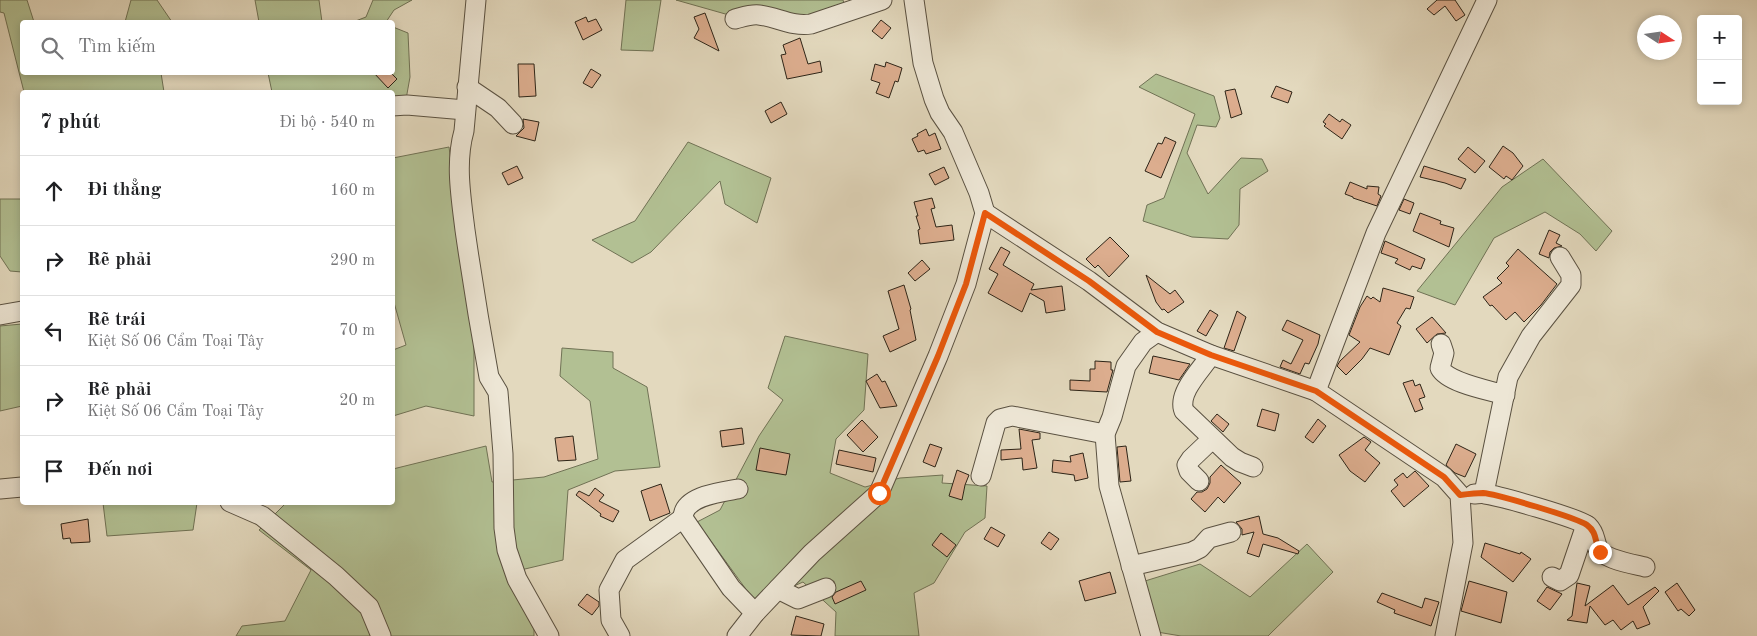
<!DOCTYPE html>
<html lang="vi">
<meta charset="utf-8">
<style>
body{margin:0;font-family:"Old Standard TT",serif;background:#f6f6f6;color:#202124}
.controls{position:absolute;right:15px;top:15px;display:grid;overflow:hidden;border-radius:5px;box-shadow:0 2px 8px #0003}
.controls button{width:45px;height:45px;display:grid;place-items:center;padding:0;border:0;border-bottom:1px solid #e0e0e0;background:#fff;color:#202124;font:25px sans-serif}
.compass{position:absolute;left:1637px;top:15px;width:45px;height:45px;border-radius:50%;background:#fff;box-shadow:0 2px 8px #0003;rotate:102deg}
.stop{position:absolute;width:15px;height:15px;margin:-11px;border:4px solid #ea580c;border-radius:50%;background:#fff}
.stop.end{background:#ea580c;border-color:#fff;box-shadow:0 1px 5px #0008}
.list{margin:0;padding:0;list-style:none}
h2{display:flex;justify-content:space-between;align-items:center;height:65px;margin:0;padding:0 20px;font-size:21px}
h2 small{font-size:16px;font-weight:400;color:#757577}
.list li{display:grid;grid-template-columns:32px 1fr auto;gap:15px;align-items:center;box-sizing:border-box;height:70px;padding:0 20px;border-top:1px solid #e0e0e0}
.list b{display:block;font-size:19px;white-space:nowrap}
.list p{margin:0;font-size:16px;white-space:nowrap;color:#757577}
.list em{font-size:16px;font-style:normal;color:#757577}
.icon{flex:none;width:28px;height:28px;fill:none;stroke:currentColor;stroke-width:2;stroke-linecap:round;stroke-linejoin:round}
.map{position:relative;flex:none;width:1757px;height:636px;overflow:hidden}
.search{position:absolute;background:#fff;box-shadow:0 2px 8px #0003;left:20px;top:20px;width:375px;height:55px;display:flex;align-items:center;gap:12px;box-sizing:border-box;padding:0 18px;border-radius:5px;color:#757577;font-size:19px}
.panel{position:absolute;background:#fff;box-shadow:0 2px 8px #0003;left:20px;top:90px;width:375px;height:415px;border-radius:5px}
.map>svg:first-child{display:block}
.green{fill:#b2c093;stroke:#707255}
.building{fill:#dcad8e;stroke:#2d2417}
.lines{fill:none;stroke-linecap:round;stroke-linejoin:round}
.minor-casing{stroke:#5a5141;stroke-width:21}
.minor{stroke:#ede6d5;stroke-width:19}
.route{stroke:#ea580c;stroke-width:6}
</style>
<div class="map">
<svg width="1757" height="636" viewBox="0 0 1757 636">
<rect width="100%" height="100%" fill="#e3d9be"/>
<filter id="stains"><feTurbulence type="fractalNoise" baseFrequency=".004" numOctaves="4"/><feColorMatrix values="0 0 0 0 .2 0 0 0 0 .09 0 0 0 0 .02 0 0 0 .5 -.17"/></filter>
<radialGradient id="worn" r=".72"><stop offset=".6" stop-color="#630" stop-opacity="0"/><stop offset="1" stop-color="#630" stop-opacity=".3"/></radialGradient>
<g class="green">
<polygon points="0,0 27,0 34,22 22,22 22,72 161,73 164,92 24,92 4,13 0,12"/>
<polygon points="131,0 157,0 172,22 122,22 125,22"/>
<polygon points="255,0 319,0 322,22 259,22"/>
<polygon points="373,0 412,0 394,10 386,22 353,22 366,17"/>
<polygon points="626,0 661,0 653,51 621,50"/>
<polygon points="676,0 843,0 848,17 736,17"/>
<polygon points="393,27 408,33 410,77 405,105 393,110 392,92 272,92 268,73 392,72"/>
<polygon points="1156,74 1214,96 1220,118 1216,127 1197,125 1187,153 1208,194 1241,158 1262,159 1268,171 1240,189 1239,225 1228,239 1192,237 1143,221 1147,205 1164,198 1195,114 1139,87"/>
<polygon points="688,142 771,178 757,223 725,204 720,181 651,252 632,263 592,240 635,221"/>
<polygon points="449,147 474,342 474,416 426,406 393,416 393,350 406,345 393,299 393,158"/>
<polygon points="1543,159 1612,231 1596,251 1580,234 1545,212 1494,238 1455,305 1417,291 1502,187"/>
<polygon points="0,199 22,199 22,272 10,271 0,256"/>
<polygon points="22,324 22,406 0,411 0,326"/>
<polygon points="785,336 868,354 864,410 836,439 830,473 865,487 900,478 943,475 942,483 987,486 985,518 965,532 934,583 914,593 919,636 835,636 836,612 803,582 756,603 697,522 720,510 759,436 783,400 768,388"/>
<polygon points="562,348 613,352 613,368 647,387 660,467 615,471 568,490 563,560 508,573 534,629 534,636 236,636 242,626 285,621 311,570 259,530 286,503 392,502 393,469 486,446 492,482 544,477 598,459 590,401 560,376"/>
<polygon points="103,503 197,503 193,530 107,536"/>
<polygon points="1307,544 1333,572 1268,636 1181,636 1157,632 1145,581 1200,564 1250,597"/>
</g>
<g class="building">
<polygon points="1437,0 1455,0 1465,15 1456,21 1445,6 1434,15 1427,9"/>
<polygon points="705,13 719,51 694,38 699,29 694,17"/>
<polygon points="586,17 588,22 596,19 602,30 583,40 575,22"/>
<polygon points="881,20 891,28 882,39 872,31"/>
<polygon points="800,38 808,64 820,61 822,72 787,79 781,55 786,54 783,45"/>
<polygon points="886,62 902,68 898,82 895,81 889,98 876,93 880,83 871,80 875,64 885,67"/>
<polygon points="518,64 534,64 536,96 519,97"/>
<polygon points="591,69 601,75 592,88 583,83"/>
<polygon points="373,72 390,72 397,79 388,88"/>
<polygon points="1276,86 1292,92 1288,103 1271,97"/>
<polygon points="1235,89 1242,114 1231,118 1225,91"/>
<polygon points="781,102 787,114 771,123 765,111"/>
<polygon points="1329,114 1340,122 1342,119 1351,125 1342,139 1324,126 1326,124 1323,122"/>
<polygon points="523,119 539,122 535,141 516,136 524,128"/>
<polygon points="926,129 929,136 935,133 941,149 926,154 924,150 918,152 912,139 918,136 917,134"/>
<polygon points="1165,137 1176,142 1161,178 1145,171 1158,143 1162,144"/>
<polygon points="1503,146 1513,153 1523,166 1512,180 1506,176 1504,179 1489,167"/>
<polygon points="1468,147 1485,161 1475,173 1458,159"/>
<polygon points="517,166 523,178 508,185 502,173"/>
<polygon points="1424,166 1466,179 1461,189 1445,183 1420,177"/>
<polygon points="944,167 949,178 935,185 929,174"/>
<polygon points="1350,182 1367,189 1367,186 1379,187 1378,194 1381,196 1377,206 1353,198 1353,197 1345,194"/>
<polygon points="932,198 935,208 931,209 936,227 952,225 954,240 920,244 918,230 920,229 916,216 918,216 914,202"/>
<polygon points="1404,199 1414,203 1410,214 1399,210"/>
<polygon points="1420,213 1441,221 1440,224 1454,228 1449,247 1413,231"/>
<polygon points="1549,230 1560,235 1556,243 1562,246 1554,248 1550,252 1549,258 1539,254"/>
<polygon points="1110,237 1129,256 1109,277 1098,265 1095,268 1086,259"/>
<polygon points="1385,241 1425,259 1421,269 1412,266 1410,270 1395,263 1398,259 1381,253"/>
<polygon points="1001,247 1010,252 1003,265 1034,284 1031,290 1062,286 1065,310 1046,313 1044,301 1030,293 1022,312 988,293 998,274 989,269"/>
<polygon points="1518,249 1557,284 1541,305 1524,322 1515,312 1506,320 1492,305 1490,306 1483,297 1502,283 1497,278 1509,266 1506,263"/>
<polygon points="922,260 930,269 915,281 908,273"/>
<polygon points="1146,275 1170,294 1175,290 1184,302 1168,313 1164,309 1162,310 1156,302"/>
<polygon points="904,285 911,309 910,310 916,340 890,352 883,336 899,329 888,291"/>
<polygon points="1383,288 1414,297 1410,309 1406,308 1397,323 1401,326 1389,355 1370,348 1362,359 1346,375 1337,366 1340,361 1360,342 1349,335 1360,307 1367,296 1371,299 1373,297 1380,302"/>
<polygon points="1210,310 1218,315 1206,336 1197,331"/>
<polygon points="1237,311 1246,317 1234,351 1224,348"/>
<polygon points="1432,317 1446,333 1437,334 1427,343 1416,329"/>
<polygon points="1287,320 1320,335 1318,344 1309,364 1305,363 1300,374 1280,367 1283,360 1291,364 1303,340 1282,330"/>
<polygon points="1153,356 1190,364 1179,380 1149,373"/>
<polygon points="1095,361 1111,362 1111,370 1113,370 1107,392 1070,390 1070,380 1090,381 1090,369 1095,369"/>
<polygon points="877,374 882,382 885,381 897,406 880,408 866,381"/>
<polygon points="1413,380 1415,386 1420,384 1425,397 1419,399 1423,409 1415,412 1403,383"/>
<polygon points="1262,409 1279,414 1275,431 1257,426"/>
<polygon points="1217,414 1229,424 1223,432 1211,421"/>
<polygon points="1318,419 1326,426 1313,443 1305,437"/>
<polygon points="862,420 878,437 863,452 847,435"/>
<polygon points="742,428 744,444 722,447 720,431"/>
<polygon points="1019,429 1040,433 1040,439 1032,440 1037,468 1023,470 1022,458 1001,460 1001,450 1021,449"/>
<polygon points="573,436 576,460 558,461 555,438"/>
<polygon points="1364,437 1371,442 1365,450 1380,463 1365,482 1350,471 1339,455"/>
<polygon points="930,444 942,448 935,467 923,462"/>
<polygon points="1456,444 1476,454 1465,477 1455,473 1446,465"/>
<polygon points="1126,446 1131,481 1120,482 1117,447"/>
<polygon points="760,448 790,454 786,475 756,470"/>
<polygon points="839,450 876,458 873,472 836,464"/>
<polygon points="1083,453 1088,478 1075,481 1074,475 1052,472 1053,460 1071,462 1070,456"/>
<polygon points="1221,465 1241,483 1224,503 1218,497 1205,512 1191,499 1197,492 1202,492 1207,489 1210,483 1210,477"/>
<polygon points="957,470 969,475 965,485 962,500 949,496"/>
<polygon points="1415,471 1429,486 1404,507 1391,491 1398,485 1394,480 1403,473 1407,478"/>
<polygon points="661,484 670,513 650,521 641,491"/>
<polygon points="595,488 604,495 599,501 619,511 613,522 600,516 601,514 576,495 579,491 589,496"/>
<polygon points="1259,516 1263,534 1278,538 1299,551 1298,554 1263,544 1259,557 1247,553 1254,532 1242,535 1242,529 1236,522"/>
<polygon points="88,519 90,542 71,543 70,538 63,539 61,524"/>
<polygon points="991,527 1005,535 998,547 984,539"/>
<polygon points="1049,532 1059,539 1051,550 1041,543"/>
<polygon points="941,533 956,545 947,557 932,545"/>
<polygon points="1485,543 1520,554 1521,552 1531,559 1513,582 1481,557"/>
<polygon points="1110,572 1116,593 1085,601 1079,581"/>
<polygon points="861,581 866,590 835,604 832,597 836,592"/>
<polygon points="1469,581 1507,592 1501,623 1461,611"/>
<polygon points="1577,583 1590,586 1585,606 1613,585 1628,605 1655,587 1659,591 1643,607 1650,624 1637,629 1633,621 1621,630 1613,620 1605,625 1590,606 1587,623 1567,620 1572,616"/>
<polygon points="1677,583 1695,610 1689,616 1681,609 1678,611 1665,592"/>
<polygon points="1547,587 1562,594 1550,610 1537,601"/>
<polygon points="1382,593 1422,608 1425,598 1439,602 1431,626 1394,613 1395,610 1377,602"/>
<polygon points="587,594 599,602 599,606 592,615 578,605"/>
<polygon points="796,616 824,624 821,636 791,635"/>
</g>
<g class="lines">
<g class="minor-casing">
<g id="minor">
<path d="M 476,0 L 464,131 C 455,163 461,197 465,230 C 472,279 480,328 489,377 L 498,392 L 503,454 L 504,528 L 507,550 L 517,579 L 549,636"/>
<path d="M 735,19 C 743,17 751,14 759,15 C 777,17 792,27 811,24 L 882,0"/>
<polyline points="467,87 498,108 513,124"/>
<polyline points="392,106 407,105 465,110"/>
<polyline points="985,213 1089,281 1157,332 1211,355 1316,391"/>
<polyline points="0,315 22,311"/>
<path d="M 1441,344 L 1444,353 L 1440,368 C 1448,383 1488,390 1505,395"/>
<path d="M 1211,355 C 1201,370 1177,393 1184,411 L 1232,457 L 1240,462 L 1253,467"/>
<polyline points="981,476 996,423 1000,419 1012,416 1105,434"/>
<polyline points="1199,481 1189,471 1187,465 1191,459 1212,439"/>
<polyline points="0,489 22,487"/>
<path d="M 738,489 C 721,492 683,496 683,518 L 731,588 L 755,613"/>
<polyline points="1484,493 1508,377 1531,336 1571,285 1571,275 1560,257"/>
<path d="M 1474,494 C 1477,494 1482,493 1485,494 C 1500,496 1578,518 1588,526 C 1595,533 1594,538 1597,546 C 1601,559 1633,564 1645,567"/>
<polyline points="230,502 262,516 336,576 369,607 381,636"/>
<polyline points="1131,566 1192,552 1200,548 1209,538 1231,532"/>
<polyline points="1552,577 1560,581 1569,575 1586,525"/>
<polyline points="778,589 798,599 826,588"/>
<polyline points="620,636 611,620 609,590 625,560 683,518"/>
<polyline points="737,636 755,613 812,553 879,493 938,356 966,284 985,213 979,193 953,132 940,113 934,99 923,63 914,0"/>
<polyline points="1151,636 1109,486 1105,434 1112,417 1126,366 1143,342 1157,332"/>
<polyline points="1445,636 1463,543 1460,495 1444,477 1316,391 1376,233 1487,0"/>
</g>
</g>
<use href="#minor" class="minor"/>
</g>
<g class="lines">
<path class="route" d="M 879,493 L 938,356 L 966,284 L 985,213 L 1089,281 L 1157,332 L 1211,355 L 1316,391 L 1444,477 L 1460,495 C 1468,494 1476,493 1483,493 C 1497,494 1577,518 1587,525 C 1598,533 1594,542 1600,552"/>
</g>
<rect width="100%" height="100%" filter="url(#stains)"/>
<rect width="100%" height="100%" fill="url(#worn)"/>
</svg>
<div class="controls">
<button>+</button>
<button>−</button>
</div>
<svg class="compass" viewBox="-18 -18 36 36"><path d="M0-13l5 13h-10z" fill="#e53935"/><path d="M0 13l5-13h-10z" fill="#757577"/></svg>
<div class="stop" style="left:879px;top:493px"></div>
<div class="stop end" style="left:1600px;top:552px"></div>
<div class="search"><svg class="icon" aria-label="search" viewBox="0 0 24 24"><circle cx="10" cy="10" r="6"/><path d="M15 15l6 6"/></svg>Tìm kiếm</div>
<section class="panel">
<h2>7 phút<small>Đi bộ · 540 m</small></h2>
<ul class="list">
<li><svg class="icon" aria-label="ahead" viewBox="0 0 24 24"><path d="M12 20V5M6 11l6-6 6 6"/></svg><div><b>Đi thẳng</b></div><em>160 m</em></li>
<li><svg class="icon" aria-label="right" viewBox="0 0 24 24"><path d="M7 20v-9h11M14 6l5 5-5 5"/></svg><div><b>Rẽ phải</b></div><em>290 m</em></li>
<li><svg class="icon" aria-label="left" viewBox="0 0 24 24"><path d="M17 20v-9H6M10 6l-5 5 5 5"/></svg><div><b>Rẽ trái</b><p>Kiệt Số 06 Cẩm Toại Tây</p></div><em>70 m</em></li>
<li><svg class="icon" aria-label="right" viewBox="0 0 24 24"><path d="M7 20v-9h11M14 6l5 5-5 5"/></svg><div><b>Rẽ phải</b><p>Kiệt Số 06 Cẩm Toại Tây</p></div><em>20 m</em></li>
<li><svg class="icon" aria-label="arrive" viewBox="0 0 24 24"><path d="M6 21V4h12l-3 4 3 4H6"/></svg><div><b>Đến nơi</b></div></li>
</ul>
</section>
</div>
